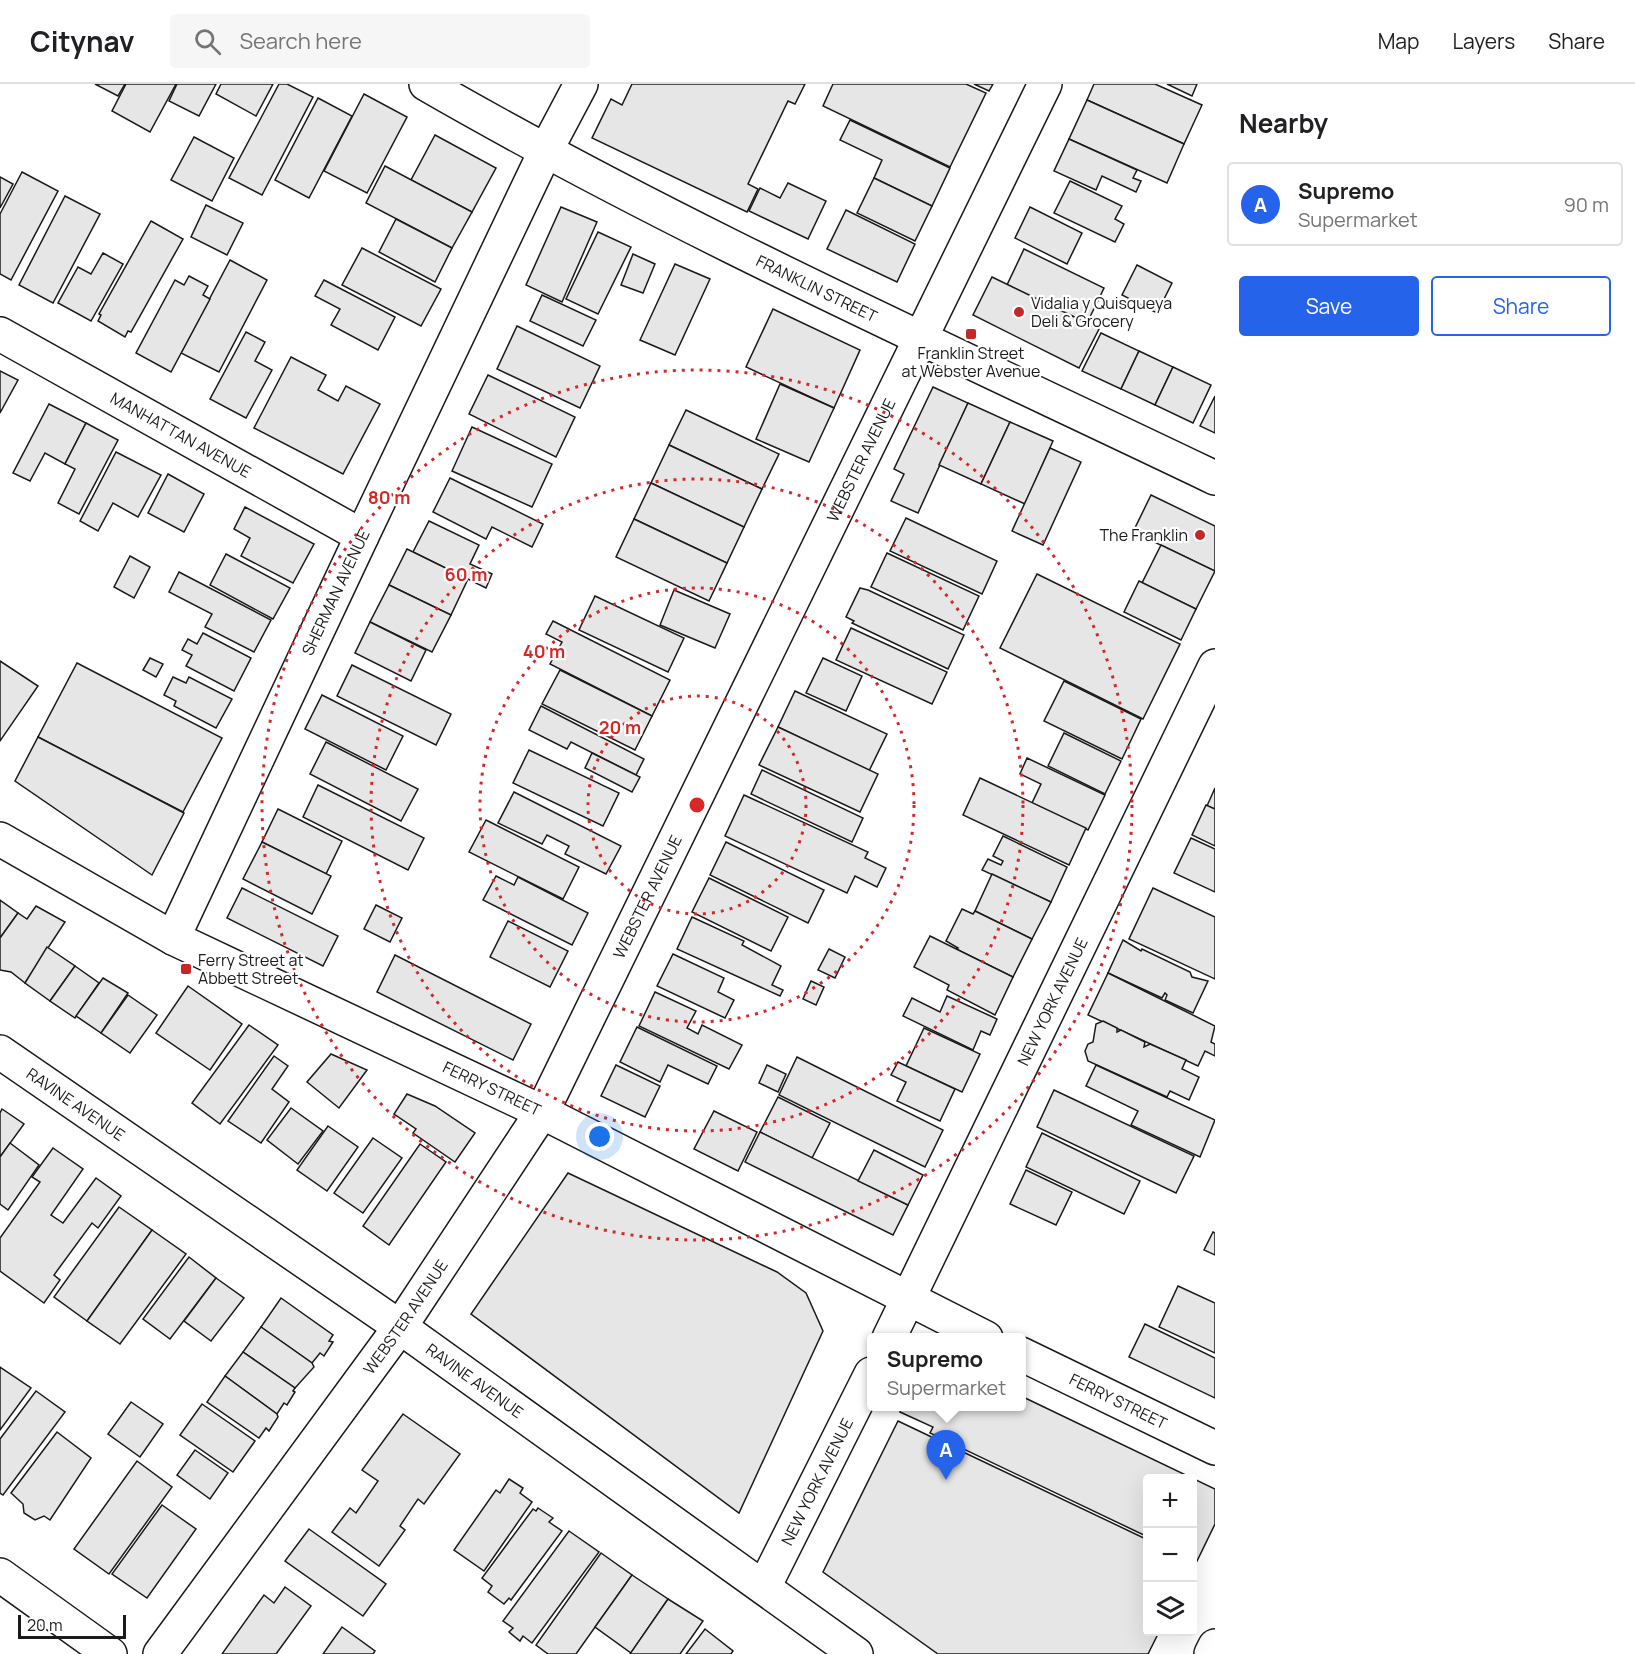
<!DOCTYPE html>
<meta charset="utf-8">
<style>
body{margin:0;font-family:Manrope,sans-serif;background:#f6f6f6;color:#202124}
.controls{position:absolute;right:18px;bottom:18px;display:grid;overflow:hidden;border-radius:6px;box-shadow:0 6px 24px #0002}
.controls button{width:54px;height:54px;display:grid;place-items:center;padding:0;border:0;border-bottom:2px solid #e0e0e0;background:#fff;color:#202124;font:30px sans-serif}
.scale{position:absolute;left:18px;bottom:15px;width:108px;box-sizing:border-box;padding-left:6px;border:3px solid #1a1a1a;border-top:0;font-size:16px;line-height:21px;white-space:nowrap;color:#1a1a1a;-webkit-text-stroke:4px #fff;paint-order:stroke}
.you{position:absolute;left:600px;top:1053px;width:21px;height:21px;margin:-15px;border:4px solid #fff;border-radius:50%;background:#1a73e8;box-shadow:0 0 0 9px #1a73e833}
.badge{display:grid;place-items:center;width:39px;height:39px;border-radius:50%;background:#2563eb;color:#fff;font-size:20px;font-weight:700}
.pin{position:absolute;translate:-50% -50px;filter:drop-shadow(0 2px 3px #0008)}
.pin::after{content:'';position:absolute;top:32px;width:21px;height:18px;background:inherit;clip-path:polygon(0 0,100% 0,50% 100%)}
.popup{position:absolute;left:867px;top:1249px;width:159px;height:78px;box-sizing:border-box;display:grid;place-content:center;border-radius:6px;background:#fff;filter:drop-shadow(0 2px 4px #0005);font-size:20px;white-space:nowrap;color:#757577}
.popup b{font-size:22px;color:#202124}
.popup::after{content:'';position:absolute;left:50%;top:100%;margin-left:-12px;border:12px solid transparent;border-top-color:#fff}
.list{margin:0;padding:0;list-style:none}
h2{display:flex;justify-content:space-between;align-items:center;height:78px;margin:0;padding:0 24px;font-size:26px}
h2 small{font-size:20px;font-weight:400;color:#757577}
.list li{display:grid;grid-template-columns:39px 1fr auto;gap:18px;align-items:center;box-sizing:border-box;height:84px;margin:0 12px 12px;padding:0 12px;border:2px solid #e0e0e0;border-radius:6px}
.list b{display:block;font-size:22px;white-space:nowrap}
.list p{margin:0;font-size:20px;white-space:nowrap;color:#757577}
.list em{font-size:20px;font-style:normal;color:#757577}
.actions{display:flex;gap:12px;padding:18px 24px}
.actions a{flex:1;padding:14px 0;border:2px solid #2563eb;border-radius:6px;text-align:center;font-size:21px;color:#2563eb}
.actions .main{background:#2563eb;color:#fff}
.icon{flex:none;width:33px;height:33px;fill:none;stroke:currentColor;stroke-width:2;stroke-linecap:round;stroke-linejoin:round}
.map{position:relative;flex:none;width:1215px;height:1570px;overflow:hidden}
header{display:flex;align-items:center;gap:36px;box-sizing:border-box;height:84px;padding:0 30px;background:#fff;border-bottom:2px solid #e0e0e0}
header strong{font-size:28px}
nav{display:flex;gap:33px;margin-inline-start:auto;font-size:21px}
.search{width:420px;height:54px;background:#f6f6f6;display:flex;align-items:center;gap:15px;box-sizing:border-box;padding:0 21px;border-radius:6px;color:#757577;font-size:22px}
main{display:flex}
aside{flex:1;background:#fff}
.map>svg:first-child{display:block}
.building{fill:#e6e6e6;stroke:#1a1a1a;stroke-width:1.5}
.lines{fill:none;stroke-linecap:round;stroke-linejoin:round}
.minor-casing{stroke:#1a1a1a;stroke-width:36}
.tertiary-casing{stroke:#1a1a1a;stroke-width:36}
.secondary-casing{stroke:#1a1a1a;stroke-width:36}
.minor{stroke:#fff;stroke-width:33}
.tertiary{stroke:#fff;stroke-width:33}
.secondary{stroke:#fff;stroke-width:33}
.ring{fill:none;stroke:#d62828;stroke-width:3;stroke-dasharray:3 6}
.poi-dot{fill:#c62828;stroke:#fff;stroke-width:2}
.labels{text-anchor:middle;dominant-baseline:central;stroke-width:4.5;stroke-linejoin:round;paint-order:stroke}
.street-label{font-size:16px;fill:#1a1a1a;stroke:#fff}
.poi-label{font-size:16px;fill:#1a1a1a;stroke:#fff;text-anchor:start}
.centre{fill:#d62828;stroke:#fff;stroke-width:3}
.ring-label{font-size:18px;text-anchor:middle;font-weight:bold;fill:#d62828;stroke:#fff;stroke-width:4.5;stroke-linejoin:round;paint-order:stroke}
</style>
<header>
<strong>Citynav</strong>
<div class="search"><svg class="icon" aria-label="search" viewBox="0 0 24 24"><circle cx="10" cy="10" r="6"/><path d="M15 15l6 6"/></svg>Search here</div>
<nav><a>Map</a><a>Layers</a><a>Share</a></nav>
</header>
<main>
<div class="map">
<svg width="1215" height="1570" viewBox="0 0 1215 1570">
<rect width="100%" height="100%" fill="#fff"/>
<g class="building">
<polygon points="95,0 125,0 118,12"/>
<polygon points="126,0 176,0 150,48 112,27"/>
<polygon points="177,0 216,0 199,32 169,17"/>
<polygon points="221,0 273,0 256,32 216,10"/>
<polygon points="279,0 287,0 313,13 262,111 229,94"/>
<polygon points="632,0 805,0 795,20 788,17 748,100 758,105 747,128 592,54 611,15 622,21"/>
<polygon points="833,0 966,0 986,9 950,83 823,22"/>
<polygon points="974,0 993,0 989,7"/>
<polygon points="1094,0 1155,0 1202,21 1184,60 1087,16"/>
<polygon points="1167,0 1197,0 1192,12"/>
<polygon points="364,10 407,33 367,109 324,87"/>
<polygon points="318,14 352,32 309,114 275,96"/>
<polygon points="1087,16 1184,60 1167,99 1069,55"/>
<polygon points="850,36 950,84 932,122 874,94 882,76 840,56"/>
<polygon points="435,51 496,84 472,128 411,96"/>
<polygon points="194,53 234,74 212,117 171,96"/>
<polygon points="1069,55 1137,86 1133,94 1141,97 1136,108 1102,92 1096,106 1054,87"/>
<polygon points="385,82 472,128 452,164 366,119"/>
<polygon points="22,88 58,107 11,196 0,190 0,130"/>
<polygon points="0,93 13,100 0,124"/>
<polygon points="874,94 932,122 915,157 857,129"/>
<polygon points="1070,97 1122,122 1115,135 1124,140 1115,158 1054,129"/>
<polygon points="788,99 826,117 808,155 749,127 760,104 780,114"/>
<polygon points="65,112 100,130 53,219 19,201"/>
<polygon points="206,121 243,139 227,171 191,153"/>
<polygon points="561,123 597,138 562,218 526,201"/>
<polygon points="1030,123 1082,149 1067,180 1015,154"/>
<polygon points="846,126 915,160 897,198 827,165"/>
<polygon points="396,135 452,164 435,198 379,168"/>
<polygon points="151,137 183,155 131,248 128,247 125,253 98,237 101,231 99,230"/>
<polygon points="598,148 631,163 598,230 566,215"/>
<polygon points="362,164 441,205 421,242 342,201"/>
<polygon points="1024,165 1104,204 1087,239 1007,201"/>
<polygon points="103,169 123,180 91,237 58,219 78,183 91,190"/>
<polygon points="633,170 655,180 643,209 621,201"/>
<polygon points="230,176 267,196 219,288 181,269"/>
<polygon points="675,180 710,195 675,271 640,256"/>
<polygon points="1137,181 1172,199 1157,229 1122,211"/>
<polygon points="189,192 208,202 203,211 210,215 171,288 136,269 175,196 184,201"/>
<polygon points="992,193 1099,245 1079,284 973,231"/>
<polygon points="324,196 395,233 378,266 331,241 340,225 315,212"/>
<polygon points="542,211 596,236 583,262 530,237"/>
<polygon points="773,225 860,266 834,324 746,283"/>
<polygon points="517,242 600,282 580,324 497,285"/>
<polygon points="246,248 265,258 255,277 272,286 246,334 210,315"/>
<polygon points="1101,249 1139,267 1121,305 1082,287"/>
<polygon points="1139,267 1173,283 1155,321 1121,305"/>
<polygon points="291,273 326,291 318,306 338,317 346,302 380,320 343,390 254,344"/>
<polygon points="1173,283 1211,301 1193,339 1155,321"/>
<polygon points="0,287 18,296 0,329"/>
<polygon points="488,291 575,333 556,373 469,330"/>
<polygon points="780,300 834,324 809,378 756,355"/>
<polygon points="933,303 968,319 918,429 891,417 904,390 894,385"/>
<polygon points="1215,312 1215,349 1200,342"/>
<polygon points="968,319 1010,338 981,400 939,381"/>
<polygon points="49,320 86,339 65,380 45,369 30,397 13,389"/>
<polygon points="686,326 779,370 762,405 669,361"/>
<polygon points="1010,338 1053,357 1025,420 981,400"/>
<polygon points="86,339 118,356 79,430 58,419 75,385 65,380"/>
<polygon points="472,343 552,380 532,423 452,387"/>
<polygon points="669,361 762,405 744,443 651,399"/>
<polygon points="1050,364 1081,378 1043,461 1012,447"/>
<polygon points="116,368 161,391 138,433 113,419 98,447 80,437"/>
<polygon points="168,390 204,410 184,448 148,429"/>
<polygon points="450,394 543,440 532,463 492,443 486,455 433,428"/>
<polygon points="651,399 744,443 727,479 634,435"/>
<polygon points="1151,411 1215,442 1215,487 1133,448"/>
<polygon points="245,423 314,460 293,499 241,472 250,454 234,445"/>
<polygon points="906,434 997,477 982,510 890,467"/>
<polygon points="634,435 727,479 709,517 616,473"/>
<polygon points="429,437 479,461 470,480 492,490 486,504 413,468"/>
<polygon points="1161,461 1215,487 1196,525 1142,499"/>
<polygon points="407,465 468,495 451,531 389,501"/>
<polygon points="887,469 979,512 963,546 871,503"/>
<polygon points="226,470 290,504 273,535 210,501"/>
<polygon points="130,472 150,483 134,514 114,503"/>
<polygon points="179,488 271,536 254,568 205,543 212,530 169,508"/>
<polygon points="1037,490 1180,560 1143,635 1000,564"/>
<polygon points="1139,497 1196,525 1181,556 1124,528"/>
<polygon points="389,501 451,531 432,568 370,538"/>
<polygon points="860,504 868,506 964,551 948,585 852,539 854,537 846,533"/>
<polygon points="674,506 730,530 715,564 660,541"/>
<polygon points="595,512 684,554 668,588 579,546"/>
<polygon points="553,537 670,596 652,632 550,580 562,558 546,550"/>
<polygon points="370,538 426,566 411,597 355,569"/>
<polygon points="851,544 947,588 932,620 836,576"/>
<polygon points="203,549 251,574 234,607 186,582 192,571 182,566 188,555 197,560"/>
<polygon points="150,574 163,580 156,593 143,586"/>
<polygon points="823,574 862,592 846,627 806,609"/>
<polygon points="0,577 38,602 0,657"/>
<polygon points="77,579 222,654 183,728 38,653"/>
<polygon points="352,581 451,630 436,661 337,612"/>
<polygon points="560,586 652,632 635,666 542,620"/>
<polygon points="173,593 186,599 189,593 232,615 216,644 174,622 176,617 164,611"/>
<polygon points="1064,597 1141,635 1122,675 1044,637"/>
<polygon points="795,607 887,650 869,687 778,643"/>
<polygon points="322,611 403,652 386,686 305,645"/>
<polygon points="541,622 644,675 636,691 571,658 567,665 529,646"/>
<polygon points="778,643 878,690 860,728 759,681"/>
<polygon points="1064,649 1121,677 1105,710 1048,682"/>
<polygon points="38,653 184,729 152,791 15,697"/>
<polygon points="326,658 418,705 401,737 310,690"/>
<polygon points="529,666 619,709 603,742 513,699"/>
<polygon points="592,669 640,693 632,708 585,684"/>
<polygon points="1027,674 1105,711 1088,746 1032,719 1041,700 1020,690"/>
<polygon points="762,686 863,734 852,758 751,710"/>
<polygon points="980,694 1086,744 1069,781 963,731"/>
<polygon points="318,701 424,754 408,786 303,733"/>
<polygon points="1215,704 1215,725 1207,722"/>
<polygon points="514,708 621,762 606,790 565,770 569,762 547,751 542,760 498,739"/>
<polygon points="744,711 868,768 865,774 886,784 877,803 855,792 847,809 725,752"/>
<polygon points="1206,721 1215,725 1215,762 1192,751"/>
<polygon points="278,725 342,757 326,790 262,758"/>
<polygon points="486,736 579,783 563,815 469,768"/>
<polygon points="1003,752 1067,783 1051,818 982,786 988,775 1001,781 1003,777 993,772"/>
<polygon points="1191,754 1215,765 1215,808 1174,789"/>
<polygon points="262,758 331,792 312,830 243,795"/>
<polygon points="726,758 824,806 808,839 710,791"/>
<polygon points="992,790 1051,818 1032,855 975,827"/>
<polygon points="496,792 514,801 518,793 588,829 572,861 483,816"/>
<polygon points="709,794 788,833 771,867 692,828"/>
<polygon points="242,804 338,852 323,882 227,834"/>
<polygon points="1153,804 1215,833 1215,895 1129,855"/>
<polygon points="0,816 18,829 0,854"/>
<polygon points="376,821 402,834 390,858 364,845"/>
<polygon points="36,822 65,838 25,899 11,888 0,886 0,854 18,829 27,835"/>
<polygon points="962,825 973,830 975,827 1032,855 1013,893 956,865 958,864 946,857"/>
<polygon points="692,833 744,857 742,861 781,882 772,901 783,906 780,912 677,865"/>
<polygon points="508,837 568,867 550,903 490,873"/>
<polygon points="930,852 1013,893 995,931 947,906 949,901 914,883"/>
<polygon points="1123,856 1141,867 1142,865 1190,888 1192,893 1208,897 1193,929 1165,916 1167,911 1165,909 1162,914 1108,889"/>
<polygon points="47,863 75,882 50,917 25,899"/>
<polygon points="829,865 845,873 835,894 818,886"/>
<polygon points="673,870 724,894 718,908 734,916 725,934 657,902"/>
<polygon points="395,871 531,940 513,976 377,908"/>
<polygon points="75,882 99,899 75,934 50,917"/>
<polygon points="1108,889 1215,942 1211,958 1215,960 1215,972 1205,967 1198,982 1088,931"/>
<polygon points="103,894 128,909 101,949 76,932"/>
<polygon points="811,897 824,903 816,921 803,915"/>
<polygon points="188,902 242,940 210,986 156,949"/>
<polygon points="655,908 696,927 687,944 698,950 702,941 742,961 729,985 639,942"/>
<polygon points="128,911 157,931 130,969 101,949"/>
<polygon points="947,912 997,935 990,951 981,947 973,966 903,932 912,914 940,928"/>
<polygon points="1103,937 1117,944 1117,948 1121,946 1145,958 1144,963 1150,960 1186,976 1182,985 1199,993 1189,1016 1170,1007 1167,1013 1088,977 1085,967 1088,960 1093,958 1096,940"/>
<polygon points="249,941 278,961 220,1040 192,1019"/>
<polygon points="637,943 717,982 708,1000 668,981 660,998 620,978"/>
<polygon points="924,944 980,970 962,1008 906,982"/>
<polygon points="331,970 367,986 339,1024 307,998"/>
<polygon points="274,972 288,982 272,1005 289,1018 261,1059 228,1037"/>
<polygon points="797,973 943,1046 925,1083 779,1011"/>
<polygon points="898,978 955,1005 940,1037 897,1017 906,998 891,991"/>
<polygon points="616,981 660,1002 645,1033 601,1012"/>
<polygon points="767,981 786,990 778,1008 759,999"/>
<polygon points="1096,981 1215,1036 1200,1073 1131,1041 1138,1027 1086,1002"/>
<polygon points="1054,1006 1194,1072 1176,1109 1037,1043"/>
<polygon points="407,1010 435,1022 475,1049 455,1078 413,1049 416,1045 394,1030"/>
<polygon points="778,1013 830,1039 812,1074 760,1048"/>
<polygon points="291,1024 323,1047 298,1080 267,1056"/>
<polygon points="2,1025 24,1040 0,1073 0,1029"/>
<polygon points="714,1027 757,1048 738,1087 694,1065"/>
<polygon points="328,1042 358,1063 327,1107 297,1086"/>
<polygon points="760,1048 908,1121 893,1151 745,1078"/>
<polygon points="1042,1049 1140,1097 1124,1130 1026,1083"/>
<polygon points="373,1054 402,1074 363,1129 334,1109"/>
<polygon points="10,1059 39,1081 8,1126 0,1120 0,1073"/>
<polygon points="420,1060 446,1078 389,1161 363,1142"/>
<polygon points="53,1064 83,1085 51,1131 63,1139 96,1094 121,1112 98,1144 92,1139 54,1191 60,1196 44,1219 0,1187 0,1154 40,1098 32,1093"/>
<polygon points="874,1066 923,1091 908,1121 858,1097"/>
<polygon points="1026,1086 1072,1108 1056,1141 1010,1120"/>
<polygon points="568,1089 777,1188 806,1209 823,1247 739,1429 471,1230"/>
<polygon points="119,1123 152,1146 87,1237 54,1213"/>
<polygon points="152,1146 186,1170 120,1260 87,1237"/>
<polygon points="1213,1148 1215,1149 1215,1171 1204,1166"/>
<polygon points="189,1173 216,1194 170,1255 143,1235"/>
<polygon points="216,1194 244,1214 211,1257 184,1237"/>
<polygon points="1178,1202 1215,1219 1215,1269 1159,1243"/>
<polygon points="281,1214 333,1251 329,1257 333,1258 324,1272 320,1269 312,1279 261,1243"/>
<polygon points="1145,1240 1215,1274 1215,1314 1129,1273"/>
<polygon points="261,1243 312,1279 314,1283 295,1304 243,1268"/>
<polygon points="243,1268 295,1304 293,1307 295,1308 287,1321 284,1319 277,1330 225,1292"/>
<polygon points="0,1283 31,1304 0,1346"/>
<polygon points="225,1292 277,1330 278,1333 269,1347 266,1344 259,1354 207,1318"/>
<polygon points="36,1307 65,1328 3,1411 0,1409 0,1355"/>
<polygon points="1021,1312 1215,1405 1215,1440 1197,1477 1192,1475 1192,1394 1148,1394 1148,1453 930,1349 933,1343 900,1328 902,1322 1021,1322"/>
<polygon points="131,1318 163,1340 140,1373 108,1350"/>
<polygon points="202,1320 255,1357 233,1388 180,1351"/>
<polygon points="403,1330 460,1370 424,1420 418,1415 400,1442 405,1446 379,1482 332,1448 350,1424 356,1429 378,1397 362,1386"/>
<polygon points="898,1337 1148,1456 1148,1548 1159,1548 1148,1570 938,1570 823,1488"/>
<polygon points="57,1348 91,1374 50,1436 44,1432 35,1436 24,1429 23,1420 11,1409"/>
<polygon points="195,1366 228,1389 210,1415 177,1391"/>
<polygon points="137,1377 172,1403 109,1490 74,1465"/>
<polygon points="509,1395 523,1404 520,1409 532,1418 484,1487 454,1466 496,1406 500,1409"/>
<polygon points="162,1421 196,1445 147,1514 112,1490"/>
<polygon points="538,1424 553,1434 549,1438 562,1447 511,1516 509,1514 504,1520 488,1508 492,1502 482,1494 533,1425 536,1427"/>
<polygon points="309,1445 386,1500 363,1532 285,1477"/>
<polygon points="569,1447 599,1468 532,1559 523,1552 520,1557 509,1548 513,1544 503,1537"/>
<polygon points="601,1469 632,1491 576,1570 548,1570 536,1561"/>
<polygon points="632,1491 668,1515 631,1569 595,1543"/>
<polygon points="285,1503 311,1522 276,1570 222,1570 264,1511 274,1519"/>
<polygon points="668,1515 703,1537 680,1570 630,1570"/>
<polygon points="342,1543 375,1567 373,1570 323,1570"/>
<polygon points="705,1545 733,1567 731,1570 686,1570"/>
</g>
<g class="lines">
<g class="minor-casing">
<g id="minor">
<path id="s1" d="M 426,0 C 681,147 950,267 1215,394"/>
<path id="s2" d="M 0,250 L 362,452"/>
<path id="s3" d="M 0,755 L 173,854 L 542,1028 L 986,1254"/>
<path id="s4" d="M 173,854 L 362,452 L 545,68 L 581,0"/>
<path id="s5" d="M 0,968 L 400,1243"/>
<path id="s6" d="M 1021,1270 L 1215,1364"/>
<polyline points="0,1491 110,1570"/>
</g>
</g>
<g class="tertiary-casing">
<g id="tertiary">
<path id="s7" d="M 400,1243 L 856,1570"/>
<path id="s8" d="M 889,1254 L 1215,582"/>
<path id="s9" d="M 764,1503 L 871,1290"/>
<path id="s10" d="M 160,1570 L 400,1243 L 542,1028 L 1045,0"/>
</g>
</g>
<g class="secondary-casing">
<polyline id="secondary" points="1211,1570 1215,1562"/>
</g>
<use href="#minor" class="minor"/>
<use href="#tertiary" class="tertiary"/>
<use href="#secondary" class="secondary"/>
</g>
<g class="ring">
<circle cx="697" cy="721" r="109"/>
<circle cx="697" cy="721" r="217"/>
<circle cx="697" cy="721" r="326"/>
<circle cx="697" cy="721" r="435"/>
</g>
<g class="poi-dot">
<circle cx="1019" cy="228" r="6"/>
<rect x="965" y="244" width="12" height="12" rx="3"/>
<circle cx="1200" cy="451" r="6"/>
<rect x="180" y="879" width="12" height="12" rx="3"/>
</g>
<g class="labels">
<g class="street-label">
<text stroke="none"><textPath href="#s1" startOffset="441">FRANKLIN STREET</textPath></text>
<text stroke="none"><textPath href="#s2" startOffset="207">MANHATTAN AVENUE</textPath></text>
<text stroke="none"><textPath href="#s10" startOffset="1389">WEBSTER AVENUE</textPath></text>
<text stroke="none"><textPath href="#s4" startOffset="382">SHERMAN AVENUE</textPath></text>
<text stroke="none"><textPath href="#s10" startOffset="903">WEBSTER AVENUE</textPath></text>
<text stroke="none"><textPath href="#s8" startOffset="374">NEW YORK AVENUE</textPath></text>
<text stroke="none"><textPath href="#s3" startOffset="552">FERRY STREET</textPath></text>
<text stroke="none"><textPath href="#s5" startOffset="92">RAVINE AVENUE</textPath></text>
<text stroke="none"><textPath href="#s10" startOffset="417">WEBSTER AVENUE</textPath></text>
<text stroke="none"><textPath href="#s7" startOffset="92">RAVINE AVENUE</textPath></text>
<text stroke="none"><textPath href="#s6" startOffset="108">FERRY STREET</textPath></text>
<text stroke="none"><textPath href="#s9" startOffset="118">NEW YORK AVENUE</textPath></text>
</g>
<g class="poi-label">
<text x="1031" y="219">Vidalia y Quisqueya<tspan x="1031" dy="18">Deli &amp; Grocery</tspan></text>
<text x="971" y="269" text-anchor="middle">Franklin Street<tspan x="971" dy="18">at Webster Avenue</tspan></text>
<text x="1188" y="451" text-anchor="end">The Franklin</text>
<text x="198" y="876">Ferry Street at<tspan x="198" dy="18">Abbett Street</tspan></text>
</g>
</g>
<circle cx="697" cy="721" r="9" class="centre"/>
<g class="ring-label">
<text x="389" y="420">80 m</text>
<text x="466" y="497">60 m</text>
<text x="544" y="574">40 m</text>
<text x="620" y="650">20 m</text>
</g>
</svg>
<div class="controls">
<button>+</button>
<button>−</button>
<button><svg class="icon" aria-label="layers" viewBox="0 0 24 24"><path d="M12 4l9 5-9 5-9-5zM3 14l9 5 9-5"/></svg></button>
</div>
<div class="scale">20 m</div>
<div class="you"></div>
<div class="pin badge" style="left:946px;top:1396px">A</div>
<div class="popup"><b>Supremo</b>Supermarket</div>
</div>
<aside>
<h2>Nearby<small></small></h2>
<ul class="list">
<li><span class="badge">A</span><div><b>Supremo</b><p>Supermarket</p></div><em>90 m</em></li>
</ul>
<div class="actions"><a class="main">Save</a><a>Share</a></div>
</aside>
</main>
